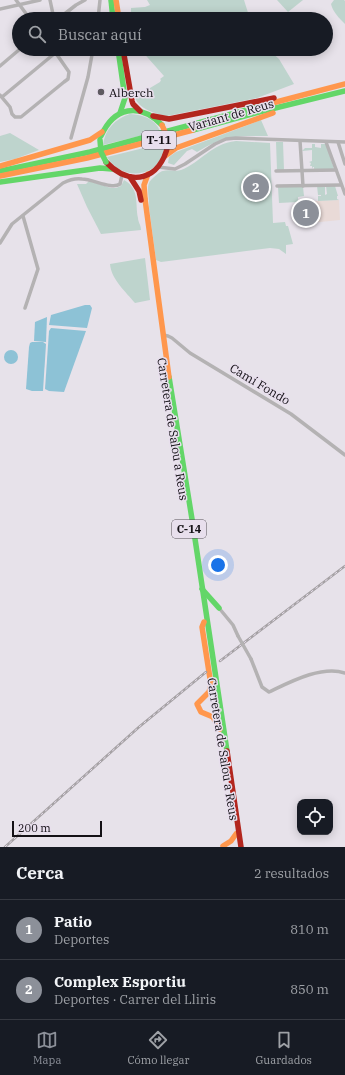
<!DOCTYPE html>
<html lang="es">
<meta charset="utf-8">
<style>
body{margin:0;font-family:"IBM Plex Serif",serif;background:#242831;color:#f1f3f6}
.controls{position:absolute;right:12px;bottom:12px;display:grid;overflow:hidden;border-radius:8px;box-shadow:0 2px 10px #0003}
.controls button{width:36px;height:36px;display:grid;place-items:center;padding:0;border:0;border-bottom:1px solid #363941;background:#171b24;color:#f1f3f6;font:20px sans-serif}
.scale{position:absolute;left:12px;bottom:10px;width:90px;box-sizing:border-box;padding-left:4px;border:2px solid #141116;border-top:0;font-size:11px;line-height:14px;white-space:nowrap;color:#141116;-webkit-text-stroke:3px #e8dfed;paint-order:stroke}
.you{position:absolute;left:218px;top:565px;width:14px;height:14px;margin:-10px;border:3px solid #fff;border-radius:50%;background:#1a73e8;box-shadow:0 0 0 6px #1a73e833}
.badge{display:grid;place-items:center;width:26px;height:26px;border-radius:50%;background:#8c9099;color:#fff;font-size:13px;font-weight:700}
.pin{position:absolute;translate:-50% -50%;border:2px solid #fff;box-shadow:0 1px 4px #0006}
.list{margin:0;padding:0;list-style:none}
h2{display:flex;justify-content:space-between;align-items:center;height:52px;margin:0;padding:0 16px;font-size:17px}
h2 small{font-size:13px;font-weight:400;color:#9ea1a6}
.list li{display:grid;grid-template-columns:26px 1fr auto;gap:12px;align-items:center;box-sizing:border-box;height:60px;padding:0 16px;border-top:1px solid #363941}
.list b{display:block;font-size:15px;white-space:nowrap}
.list p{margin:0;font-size:13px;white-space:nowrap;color:#9ea1a6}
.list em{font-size:13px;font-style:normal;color:#9ea1a6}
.icon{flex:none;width:22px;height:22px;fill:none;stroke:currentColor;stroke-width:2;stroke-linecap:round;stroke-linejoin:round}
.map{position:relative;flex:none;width:345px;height:847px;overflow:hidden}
.search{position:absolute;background:#171b24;box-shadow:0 2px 10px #0003;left:12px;right:12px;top:12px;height:44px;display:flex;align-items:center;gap:10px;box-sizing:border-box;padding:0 14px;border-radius:22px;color:#9ea1a6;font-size:15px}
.sheet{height:172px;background:#171b24}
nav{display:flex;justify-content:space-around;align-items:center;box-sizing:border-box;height:56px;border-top:1px solid #363941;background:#171b24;font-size:11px;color:#9ea1a6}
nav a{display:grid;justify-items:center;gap:2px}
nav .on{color:#8c9099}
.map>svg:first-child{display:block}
.education{fill:#e9dad7}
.green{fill:#bed4cd}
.water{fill:#8dc2d6}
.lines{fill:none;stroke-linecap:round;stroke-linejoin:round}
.street{stroke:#b4b2b3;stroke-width:3.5}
.fast{stroke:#63d668;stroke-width:5.5}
.slow{stroke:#ff974d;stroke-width:5.5}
.jam{stroke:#b3261e;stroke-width:5.5}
.rail-casing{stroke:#a5a1a4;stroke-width:2.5}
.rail{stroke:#e8dfed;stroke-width:1;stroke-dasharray:3;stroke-linecap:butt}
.street-bridge{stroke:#b4b2b3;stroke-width:3.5}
.fast-bridge{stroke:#63d668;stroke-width:5.5}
.slow-bridge{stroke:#ff974d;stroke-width:5.5}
.poi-dot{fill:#5e5a60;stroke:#e8dfed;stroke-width:1.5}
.labels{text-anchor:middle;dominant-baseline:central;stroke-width:3;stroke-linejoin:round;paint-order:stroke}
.shield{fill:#e8dfed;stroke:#544f56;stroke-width:1}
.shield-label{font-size:11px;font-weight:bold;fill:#141116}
.poi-label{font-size:12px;fill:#141116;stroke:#e8dfed;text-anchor:start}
.street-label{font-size:12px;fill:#141116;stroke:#e8dfed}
</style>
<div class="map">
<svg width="345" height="847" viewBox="0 0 345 847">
<rect width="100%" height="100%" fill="#e7e2ea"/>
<polygon class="education" points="339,200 340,220 299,224 298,202"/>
<g class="green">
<polygon points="147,0 244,0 250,19 122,19 121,15 131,13 131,8 145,7 150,5"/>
<polygon points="277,0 303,0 288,12"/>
<path d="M 334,0 L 344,0 L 345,1 L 345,24 C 339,18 333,12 331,4 Z"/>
<path d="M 140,49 L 268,49 L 279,59 L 294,84 L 257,98 L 167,116 C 156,114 138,109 135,97 L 160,82 L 161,80 L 160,79 L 164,76 Z"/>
<path d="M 130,114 C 143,115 154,118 160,131 L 103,145 C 105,129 115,119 130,114 Z"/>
<path d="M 261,120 L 268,136 C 235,136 226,135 197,152 L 192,149 L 187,151 L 174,165 L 168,163 L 169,157 L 176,152 Z"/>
<polygon points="10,133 39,150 15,159 0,162 0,136"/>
<path d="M 236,141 L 270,143 L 273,223 L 285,222 L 286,226 L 288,226 L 293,244 L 286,245 L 286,254 L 279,249 L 270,248 L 161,262 L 156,260 L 149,207 C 150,200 145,185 151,180 C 153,178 160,171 163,171 C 169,169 175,172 181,170 C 202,162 210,144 236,141 Z"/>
<polygon points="276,142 283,142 284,170 277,170"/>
<path d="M 164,143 C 167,175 124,185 107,157 Z"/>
<polygon points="312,144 315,144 315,147 321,148 321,144 326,144 334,169 314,169 314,167 313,167 312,169 312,166 310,166 311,163 309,162 312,161 312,150 302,151 305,148 312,148"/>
<path d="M 124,180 C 140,189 135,203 138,218 C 138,222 141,225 141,230 L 101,234 L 87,207 L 77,184 L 86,184 L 89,181 L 111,188 L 116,188 L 121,186 Z"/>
<polygon points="317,186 325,186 325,195 327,194 326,186 335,186 338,196 337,196 337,199 339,200 318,201 318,196 321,196 321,195 318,195"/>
<polygon points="278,187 303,187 304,196 298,197 298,202 279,203"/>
<polygon points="310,202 311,223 301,223 300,203"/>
<path d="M 145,258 L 150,300 L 135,303 C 126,292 111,279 110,264 Z"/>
</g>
<g class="water">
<polygon points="85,305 90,305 92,308 87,328 49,325 51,315"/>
<polygon points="47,317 46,342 34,341 35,322"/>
<polygon points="51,328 86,331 64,392 49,391 45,389 49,331"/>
<polygon points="32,342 43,342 46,344 43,391 32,391 26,389 29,347 30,343"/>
<circle cx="11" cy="357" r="7"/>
</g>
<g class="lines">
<g class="street">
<polyline points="16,0 30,19"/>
<polyline points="50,0 54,19"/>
<polyline points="0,9 40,0"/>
<polyline points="58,19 76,5 85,0"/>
<polyline points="98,19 100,0"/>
<polyline points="0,66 20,49"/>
<polyline points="0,95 10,107 12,114 15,117 21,117 64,82 68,79 69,72 53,49"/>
<polyline points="2,97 60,49"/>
<polyline points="71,138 88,77 93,49"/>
<polyline points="300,141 303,186"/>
<polyline points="326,142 345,194"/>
<polyline points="338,142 345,164"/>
<polyline points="158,167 175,169 185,164 215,144 226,139 236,138 345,142"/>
<polyline points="276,171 336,170"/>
<polyline points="277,186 341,185"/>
<polyline points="23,216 38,269 25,308"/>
<path d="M 0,243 L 12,224 L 63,183 C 69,180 76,178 82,179 C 93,179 112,190 120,184 L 122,175"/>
<polyline points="163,335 168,336 172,338 190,353 291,414 345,455"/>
<polyline points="219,608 233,625 238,636"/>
<path d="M 251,659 L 262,687 L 269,692 C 290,682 322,665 345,673"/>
</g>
<g class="fast">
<polyline points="111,0 113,19"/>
<polyline points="118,49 125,98 120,113"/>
<polyline points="193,130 259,112 345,91"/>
<path d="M 101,136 C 114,107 139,102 162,125"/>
<polyline points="0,171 90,152 261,106"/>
<polyline points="0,182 100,168 112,169"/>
<polyline points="169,377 192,519 227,751"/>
<polyline points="202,589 219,608"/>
</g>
<g class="slow">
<polyline points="116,0 119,19"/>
<polyline points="261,106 345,84"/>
<polyline points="165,156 176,148 273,113"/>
<polyline points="0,166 90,140 102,132"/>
<polyline points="0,176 87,158 193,130"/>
<polyline points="145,199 144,185 148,174"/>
<polyline points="145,199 169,377"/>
<polyline points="204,622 202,627 211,685 209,692 197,704 201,712 213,717 220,729"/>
<polyline points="223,846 231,841 236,834"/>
</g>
<g class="jam">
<polyline points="123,49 132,101 133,104 140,111"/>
<polyline points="153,116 169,119 274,98"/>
<path d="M 106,162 C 131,188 160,180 168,145"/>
<polyline points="130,177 139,191 141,200"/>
<polyline points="227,751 241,847"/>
</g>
<g class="rail-casing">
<g id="rail">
<polyline points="220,661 345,566"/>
<polyline points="5,847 139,727 206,672"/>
</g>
</g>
<use href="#rail" class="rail"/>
<polyline class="street-bridge" points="238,636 251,659"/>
<g class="fast-bridge">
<polyline points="167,138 168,145"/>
<polyline points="100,140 101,152 106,162"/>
</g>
<polyline class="slow-bridge" points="162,125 166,134"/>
</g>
<circle class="poi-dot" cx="101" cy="92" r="4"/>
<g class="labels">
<g class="shield">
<rect x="142" y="131" width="34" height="18" rx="3"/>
<rect x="172" y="520" width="34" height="18" rx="3"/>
</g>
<g class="shield-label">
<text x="159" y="140">T-11</text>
<text x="189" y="529">C-14</text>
</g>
<g class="poi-label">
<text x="109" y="92">Alberch</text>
</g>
<g class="street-label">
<text transform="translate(231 115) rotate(-16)">Variant de Reus</text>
<text transform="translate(260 384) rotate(31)">Camí Fondo</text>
<text transform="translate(173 429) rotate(81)">Carretera de Salou a Reus</text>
<text transform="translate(223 749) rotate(81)">Carretera de Salou a Reus</text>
</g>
</g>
</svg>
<div class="controls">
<button><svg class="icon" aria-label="locate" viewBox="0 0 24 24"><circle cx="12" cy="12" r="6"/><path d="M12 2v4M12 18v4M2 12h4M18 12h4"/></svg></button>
</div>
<div class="scale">200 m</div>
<div class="you"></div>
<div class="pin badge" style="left:306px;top:213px">1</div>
<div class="pin badge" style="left:256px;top:187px">2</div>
<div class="search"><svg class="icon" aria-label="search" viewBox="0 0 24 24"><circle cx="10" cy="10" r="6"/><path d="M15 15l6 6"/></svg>Buscar aquí</div>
</div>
<section class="sheet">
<h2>Cerca<small>2 resultados</small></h2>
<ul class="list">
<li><span class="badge">1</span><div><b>Patio</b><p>Deportes</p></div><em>810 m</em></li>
<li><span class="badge">2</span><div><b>Complex Esportiu</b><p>Deportes · Carrer del Lliris</p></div><em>850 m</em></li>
</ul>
</section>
<nav>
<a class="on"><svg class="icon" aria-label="map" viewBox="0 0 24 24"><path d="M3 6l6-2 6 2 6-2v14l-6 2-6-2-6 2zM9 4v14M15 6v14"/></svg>Mapa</a>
<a><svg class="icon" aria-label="directions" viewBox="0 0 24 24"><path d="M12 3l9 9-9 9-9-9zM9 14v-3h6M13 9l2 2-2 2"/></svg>Cómo llegar</a>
<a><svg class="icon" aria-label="saved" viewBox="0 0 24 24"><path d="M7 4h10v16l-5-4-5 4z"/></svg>Guardados</a>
</nav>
